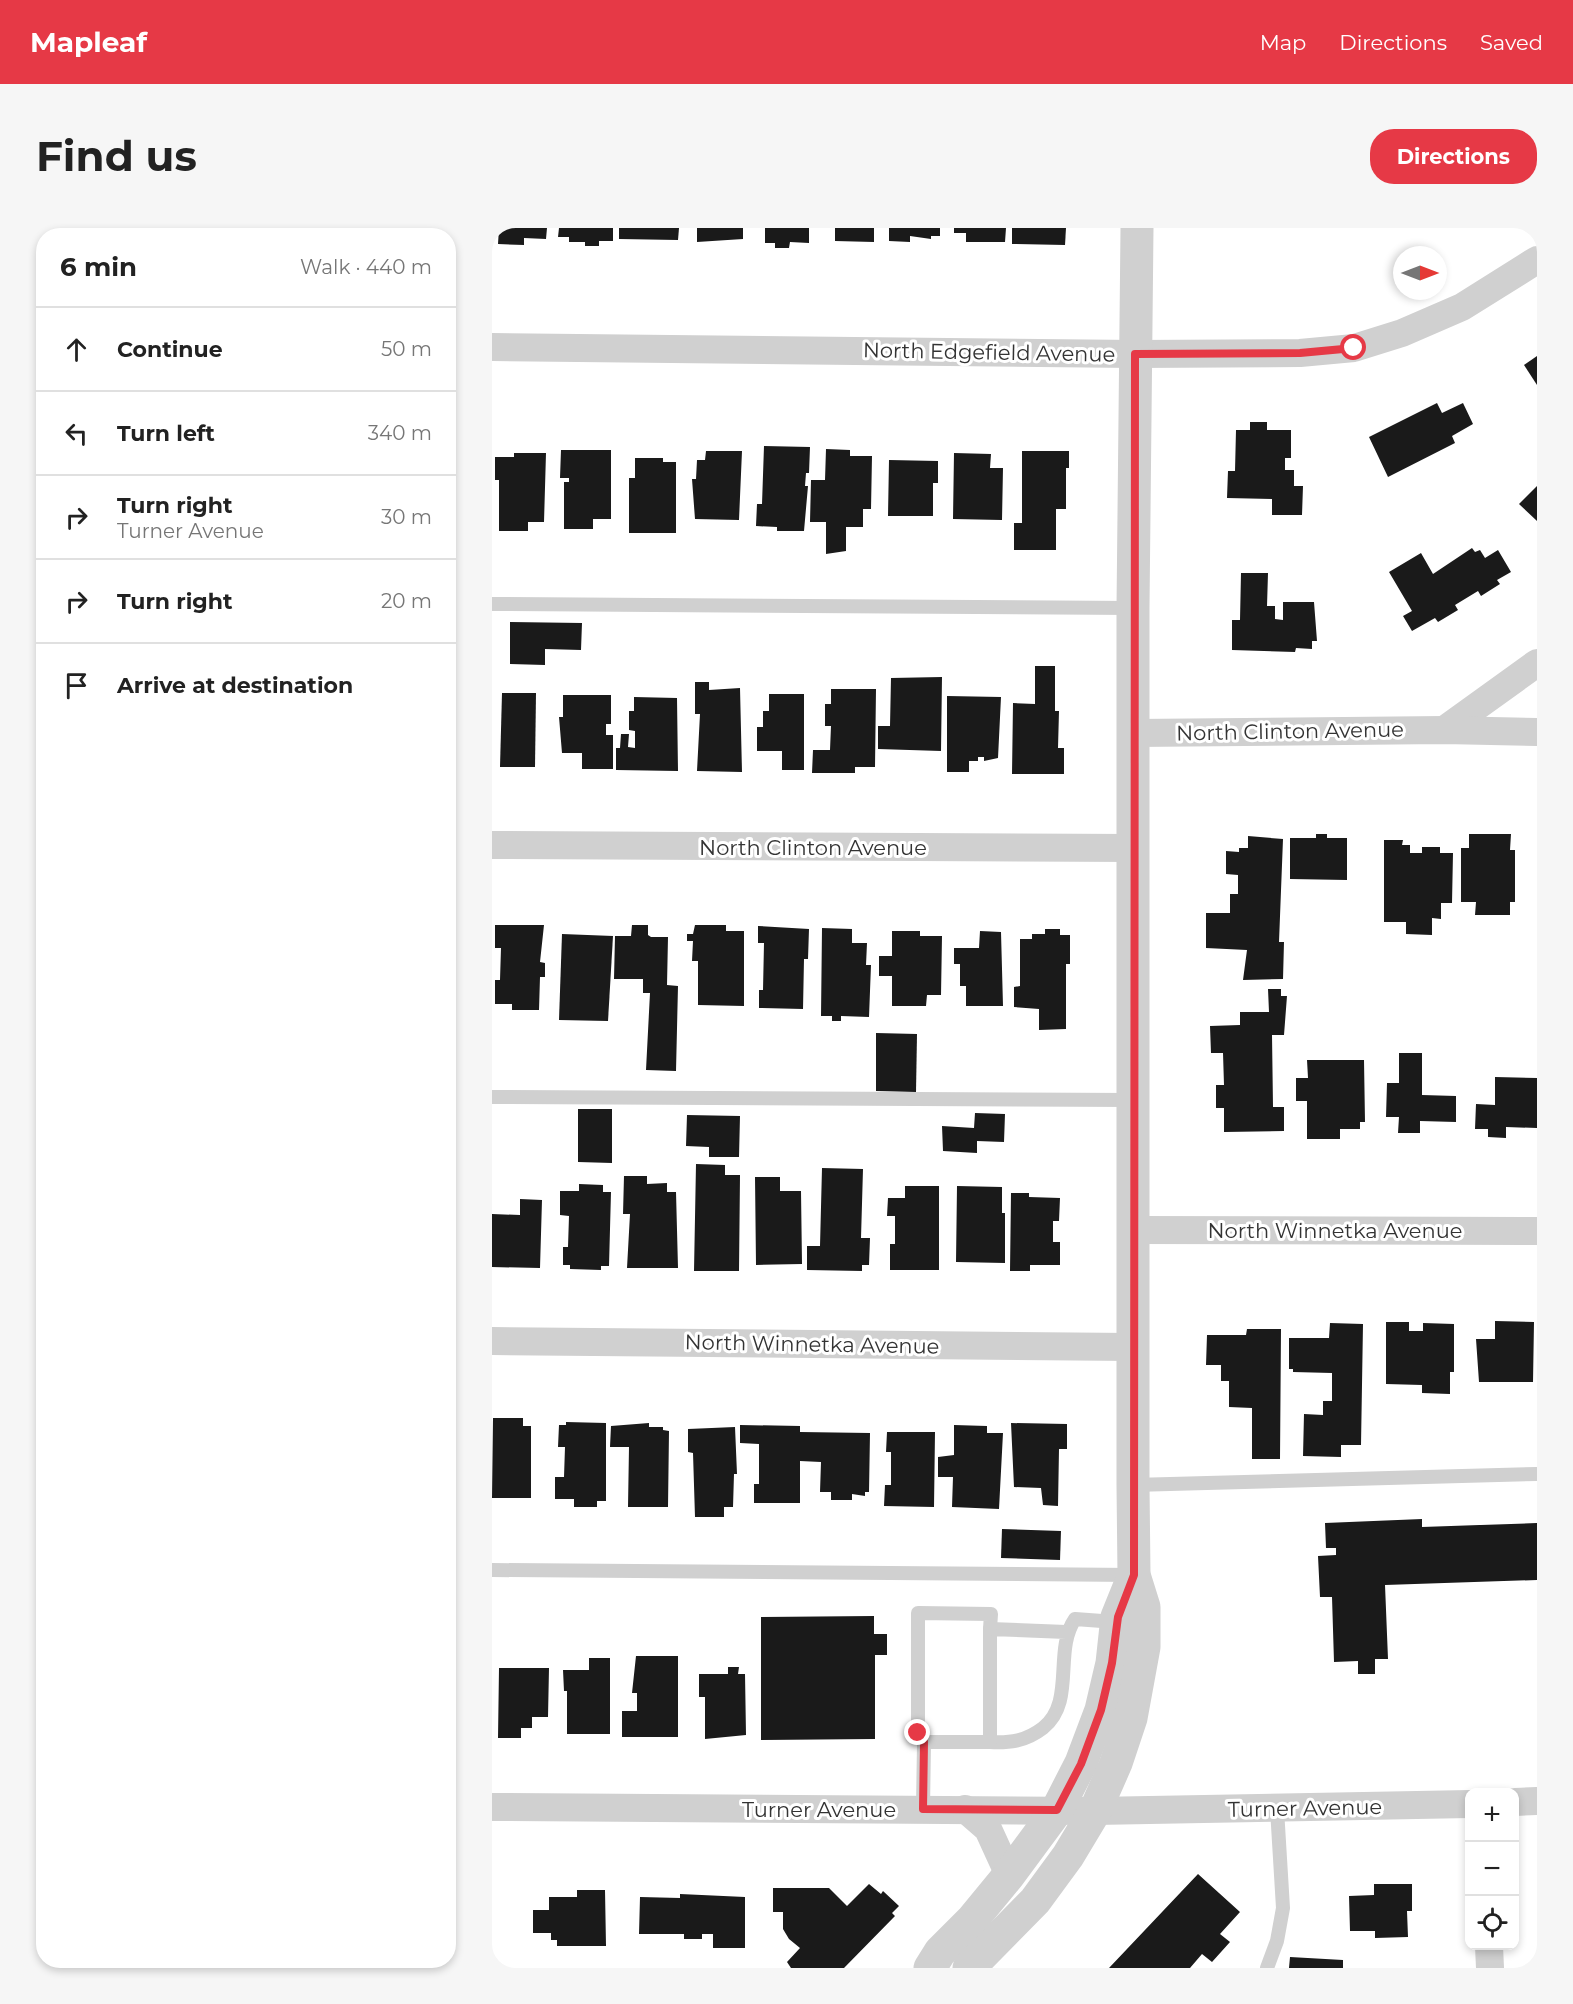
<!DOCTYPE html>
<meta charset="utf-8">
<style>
body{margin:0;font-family:Montserrat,sans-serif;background:#f6f6f6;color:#222}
.controls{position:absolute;right:18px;bottom:18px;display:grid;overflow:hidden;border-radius:12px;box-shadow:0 3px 9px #0003}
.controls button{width:54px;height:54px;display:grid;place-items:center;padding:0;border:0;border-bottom:2px solid #e0e0e0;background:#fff;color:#222;font:30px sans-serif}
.compass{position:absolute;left:901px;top:18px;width:54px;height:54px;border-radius:50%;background:#fff;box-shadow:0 3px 9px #0003;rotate:90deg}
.stop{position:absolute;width:18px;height:18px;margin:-14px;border:4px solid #e63946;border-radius:50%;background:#fff}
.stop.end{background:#e63946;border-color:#fff;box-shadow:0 2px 6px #0008}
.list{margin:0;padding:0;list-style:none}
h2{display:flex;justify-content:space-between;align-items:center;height:78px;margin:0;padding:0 24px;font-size:26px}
h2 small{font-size:20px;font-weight:400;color:#767676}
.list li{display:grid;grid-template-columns:39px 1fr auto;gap:18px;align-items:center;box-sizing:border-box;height:84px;padding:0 24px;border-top:2px solid #e0e0e0}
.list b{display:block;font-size:22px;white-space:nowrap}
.list p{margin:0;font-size:20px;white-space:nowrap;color:#767676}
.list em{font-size:20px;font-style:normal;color:#767676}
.icon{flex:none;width:33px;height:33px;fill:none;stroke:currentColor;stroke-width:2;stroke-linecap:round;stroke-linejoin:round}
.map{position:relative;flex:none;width:1045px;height:1740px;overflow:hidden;border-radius:24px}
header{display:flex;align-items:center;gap:36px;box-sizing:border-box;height:84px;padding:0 30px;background:#e63946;color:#fff}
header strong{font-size:28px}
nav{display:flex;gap:33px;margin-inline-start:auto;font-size:21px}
.intro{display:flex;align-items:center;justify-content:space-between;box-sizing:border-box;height:144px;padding:0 36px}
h1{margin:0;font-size:42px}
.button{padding:15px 27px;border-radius:24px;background:#e63946;color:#fff;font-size:21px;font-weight:700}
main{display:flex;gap:36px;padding:0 36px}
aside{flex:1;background:#fff;border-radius:24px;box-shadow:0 3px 9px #0003}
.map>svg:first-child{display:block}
.building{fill:#1a1a1a}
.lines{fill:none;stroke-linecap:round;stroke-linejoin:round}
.service{stroke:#d0d0d0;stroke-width:14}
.minor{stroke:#d0d0d0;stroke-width:28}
.tertiary{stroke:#d0d0d0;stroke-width:33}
.route{stroke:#e63946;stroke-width:8}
.labels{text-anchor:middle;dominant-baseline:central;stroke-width:6;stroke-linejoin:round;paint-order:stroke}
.street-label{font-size:21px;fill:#333;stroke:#fff}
</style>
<header>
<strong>Mapleaf</strong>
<nav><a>Map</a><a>Directions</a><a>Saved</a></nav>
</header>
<div class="intro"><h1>Find us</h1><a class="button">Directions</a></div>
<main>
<aside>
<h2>6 min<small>Walk · 440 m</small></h2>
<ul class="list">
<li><svg class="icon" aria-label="ahead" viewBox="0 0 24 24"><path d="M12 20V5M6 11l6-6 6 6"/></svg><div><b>Continue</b></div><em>50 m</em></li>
<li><svg class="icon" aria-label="left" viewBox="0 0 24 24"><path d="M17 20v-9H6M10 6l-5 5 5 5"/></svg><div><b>Turn left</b></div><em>340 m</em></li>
<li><svg class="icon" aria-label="right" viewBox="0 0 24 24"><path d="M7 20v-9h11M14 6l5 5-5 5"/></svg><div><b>Turn right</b><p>Turner Avenue</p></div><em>30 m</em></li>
<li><svg class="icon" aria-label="right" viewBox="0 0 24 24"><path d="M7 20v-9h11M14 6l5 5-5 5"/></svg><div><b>Turn right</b></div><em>20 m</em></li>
<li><svg class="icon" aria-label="arrive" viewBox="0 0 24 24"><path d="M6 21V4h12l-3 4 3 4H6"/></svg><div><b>Arrive at destination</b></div></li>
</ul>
</aside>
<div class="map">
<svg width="1045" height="1740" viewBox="0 0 1045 1740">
<rect width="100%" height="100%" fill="#fff"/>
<g class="building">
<polygon points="7,0 55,0 54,11 32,10 32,17 6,16"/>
<polygon points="67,0 121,0 121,13 107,13 107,18 93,18 93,14 77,14 77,9 66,9"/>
<polygon points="127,0 187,0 186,12 127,11"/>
<polygon points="205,0 251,0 251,11 205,14"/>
<polygon points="273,0 317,0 317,15 298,14 297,20 283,20 283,15 273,15"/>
<polygon points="343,0 382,0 382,14 343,13"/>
<polygon points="397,0 448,0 448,8 439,8 439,11 418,8 418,14 397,13"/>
<polygon points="462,0 514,0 513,14 474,14 474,5 462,5"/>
<polygon points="520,0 574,0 573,17 520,16"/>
<polygon points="1045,128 1045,157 1032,137"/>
<polygon points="945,175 950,185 971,175 981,196 960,208 963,215 896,249 877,209"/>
<polygon points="758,194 775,194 775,202 799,202 799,230 793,230 793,242 802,242 802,258 811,258 810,287 780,287 780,271 735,270 736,243 743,243 744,202 758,202"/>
<polygon points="272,218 318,219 317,245 314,245 313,258 316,258 312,303 285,303 285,299 264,298 265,276 270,276"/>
<polygon points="334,221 358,222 358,228 380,228 379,281 371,281 371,299 354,299 354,323 334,326 334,294 318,294 319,252 333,252"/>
<polygon points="69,222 119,222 119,291 101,291 101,301 72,301 72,254 77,254 77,250 68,250"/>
<polygon points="214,223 250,223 247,292 203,291 200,251 204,251 205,232 213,232"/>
<polygon points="530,223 577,223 577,240 574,240 574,281 564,281 564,322 522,322 522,295 530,295"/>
<polygon points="22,225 54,225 52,294 36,294 36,303 7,303 7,252 3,252 3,229 22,229"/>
<polygon points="462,225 499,226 498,240 511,240 510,292 461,291"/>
<polygon points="143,230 171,230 171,234 184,234 184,305 137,305 137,250 143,250"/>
<polygon points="397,232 446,233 446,255 441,255 441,288 396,288"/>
<polygon points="1045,258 1045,293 1027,276"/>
<polygon points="980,320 983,324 988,322 993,330 1006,322 1019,344 1005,352 1008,356 989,368 986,363 963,377 966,382 946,394 943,390 920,403 911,388 920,383 897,344 929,325 941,346"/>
<polygon points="749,345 776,345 775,378 783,378 783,391 791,392 791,374 822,374 825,413 820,413 820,421 804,420 803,424 740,422 740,392 748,392"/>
<polygon points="18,394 90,395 89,422 53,421 53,437 18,436"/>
<polygon points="543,438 563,438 563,483 567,483 566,520 572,520 572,546 520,546 521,475 543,476"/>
<polygon points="450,449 449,523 386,521 386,498 398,498 399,450"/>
<polygon points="203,454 217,454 217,462 248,460 250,544 205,543 208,486 203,486"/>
<polygon points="339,461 384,461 383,539 363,539 363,545 320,545 321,522 338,522 339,498 333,498 333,476 339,476"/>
<polygon points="10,465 44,465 43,539 8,539"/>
<polygon points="277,466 312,466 312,542 290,542 290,523 265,523 265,499 271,499 271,483 277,483"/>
<polygon points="71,467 119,467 119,496 114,496 114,507 121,507 121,541 90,541 90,525 70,525 67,489 71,489"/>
<polygon points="455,468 509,469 506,530 492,533 492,529 486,529 486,533 477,533 477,544 455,544"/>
<polygon points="142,469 185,470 186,543 124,542 124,520 128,520 129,506 137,506 136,519 143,520 143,503 137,502 137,483 142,483"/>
<polygon points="824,606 835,606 835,610 855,610 855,652 798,651 798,610 824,610"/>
<polygon points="977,606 1019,606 1018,622 1023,622 1023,674 1018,674 1018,687 983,687 984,674 969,674 969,620 977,620"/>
<polygon points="756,608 791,611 787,714 792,714 791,751 751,752 755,722 714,720 714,685 738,685 738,666 746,666 746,647 734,646 734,623 747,624 747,620 756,620"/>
<polygon points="892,612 911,612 910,617 918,617 918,625 930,625 930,619 948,619 948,625 961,625 960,675 949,675 949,691 940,690 940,707 914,706 914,694 892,694"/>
<polygon points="3,697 52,697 48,734 53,735 53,749 48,749 47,782 20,782 20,776 3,776 3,752 8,752 9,720 3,720"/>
<polygon points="140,697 156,697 156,707 159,709 176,709 175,757 186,758 184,843 154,842 158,765 151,765 151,751 122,751 123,708 139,708"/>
<polygon points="203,697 234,697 234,703 252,703 252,778 206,777 206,733 200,733 201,713 195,713 195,706 201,706"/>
<polygon points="266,698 317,701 316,731 312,731 311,781 267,780 267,762 271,762 272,715 266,715"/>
<polygon points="330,700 360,701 360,715 375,715 374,737 379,737 377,789 349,788 349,793 340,793 340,788 329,788"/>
<polygon points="553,701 568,701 568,707 578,707 578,736 574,736 574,801 547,802 547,781 522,779 522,759 528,758 528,711 540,711 540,706 553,706"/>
<polygon points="400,703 428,703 428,708 450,708 449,767 435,767 434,778 400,778 400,748 387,748 387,728 400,728"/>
<polygon points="488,703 509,704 511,778 474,778 474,758 468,758 468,736 462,736 462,720 487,720"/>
<polygon points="70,706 121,708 116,793 67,792"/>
<polygon points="776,761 789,761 789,768 795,768 792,807 780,807 781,879 792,879 792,903 732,904 732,880 724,880 724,857 732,857 731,825 719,825 718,798 748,797 748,784 777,784"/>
<polygon points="384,805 425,806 424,864 384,863"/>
<polygon points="907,825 930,825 930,867 964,868 964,894 928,893 928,905 906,905 907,889 894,889 895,855 907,855"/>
<polygon points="815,832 872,832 873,894 868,894 868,901 848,901 848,911 815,911 815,873 804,873 804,850 816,850"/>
<polygon points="1003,849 1045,850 1045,900 1014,899 1014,910 996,909 996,901 983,901 984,876 1003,877"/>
<polygon points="86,881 120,881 120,935 86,934"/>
<polygon points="483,885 513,886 512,914 485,913 485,925 451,923 450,898 482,900"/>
<polygon points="195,887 248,888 247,929 217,929 217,919 194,918"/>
<polygon points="204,936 233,937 233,947 248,947 247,1043 202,1043"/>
<polygon points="330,940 371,941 369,1010 378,1010 377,1037 370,1037 370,1043 315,1042 315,1018 328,1018"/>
<polygon points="132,948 155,948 155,956 175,955 175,964 184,964 186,1040 135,1040 138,986 131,986"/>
<polygon points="263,949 288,949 288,963 309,963 310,1036 264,1037"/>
<polygon points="87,956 111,957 111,964 119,964 117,1038 109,1038 109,1042 78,1041 78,1037 71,1037 71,1019 76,1019 77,988 68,987 68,963 87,963"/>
<polygon points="413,958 447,958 447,1042 398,1042 398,1016 403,1016 403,988 395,988 396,970 413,970"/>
<polygon points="465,958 510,959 510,985 513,985 513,1035 464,1034"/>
<polygon points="519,965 537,965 537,969 568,970 567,993 561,993 561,1014 568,1014 568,1037 538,1037 538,1043 518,1043"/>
<polygon points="28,971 50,972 48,1040 0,1039 0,986 28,987"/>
<polygon points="1003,1093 1042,1094 1041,1154 987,1154 984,1111 1003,1111"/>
<polygon points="894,1094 917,1094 917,1103 931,1103 931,1095 962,1096 962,1144 958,1144 958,1166 930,1165 930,1157 894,1156"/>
<polygon points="838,1095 871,1096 869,1217 849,1217 849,1229 811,1228 812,1186 831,1187 831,1173 840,1173 840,1145 801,1144 801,1141 797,1141 797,1110 837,1110"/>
<polygon points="755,1101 789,1101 788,1231 760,1231 760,1180 737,1179 737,1153 729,1153 729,1137 714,1137 715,1107 754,1107"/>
<polygon points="1,1190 31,1190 31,1198 39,1198 39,1270 0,1270"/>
<polygon points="74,1194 114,1195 114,1273 105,1273 105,1279 82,1279 82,1271 63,1271 63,1249 72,1249 73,1219 66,1219 67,1197 74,1197"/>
<polygon points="157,1195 157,1199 171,1199 171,1202 177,1203 176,1279 136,1279 137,1219 118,1219 119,1198"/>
<polygon points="519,1195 575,1196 575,1221 567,1221 566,1278 551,1277 549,1260 522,1259"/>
<polygon points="248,1197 308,1198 308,1204 378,1205 377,1264 373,1264 373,1268 360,1266 360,1272 339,1272 339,1264 328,1264 329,1234 308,1233 308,1275 262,1275 262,1256 267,1256 267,1216 248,1215"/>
<polygon points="462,1197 495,1198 495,1205 511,1205 507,1281 460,1279 461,1249 446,1249 446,1229 462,1227"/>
<polygon points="243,1199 245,1246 242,1246 241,1279 232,1279 232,1289 203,1289 201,1225 196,1224 196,1201"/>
<polygon points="395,1204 443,1204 442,1279 392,1278 393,1257 399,1257 399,1224 394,1224"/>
<polygon points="930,1291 930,1299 1045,1295 1045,1352 893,1357 896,1431 883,1431 883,1446 866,1446 866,1433 842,1434 840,1369 828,1369 826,1328 844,1327 844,1320 834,1320 833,1295"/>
<polygon points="510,1301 569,1303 568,1332 509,1330"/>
<polygon points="382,1388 382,1406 395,1406 395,1427 383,1427 383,1511 269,1512 269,1389"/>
<polygon points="144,1428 186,1428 186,1509 130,1509 130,1483 145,1483 145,1465 140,1465"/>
<polygon points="97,1430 118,1430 118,1506 75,1506 75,1463 72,1463 71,1442 97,1442"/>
<polygon points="236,1439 247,1439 246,1446 253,1446 254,1507 213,1511 213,1469 207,1469 207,1446 236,1446"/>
<polygon points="7,1440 57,1440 56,1489 40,1489 40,1500 29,1500 29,1510 6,1510"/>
<polygon points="706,1646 748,1684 728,1706 738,1714 720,1734 710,1726 698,1740 617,1740"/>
<polygon points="377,1656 389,1666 391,1663 407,1678 400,1685 403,1688 352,1740 299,1740 295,1734 308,1720 297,1711 291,1701 291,1684 281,1684 281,1660 337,1660 355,1678"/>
<polygon points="882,1656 920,1656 920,1683 915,1683 916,1709 883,1710 883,1703 858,1703 857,1668 882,1667"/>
<polygon points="85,1662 113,1662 114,1718 65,1718 65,1712 59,1712 59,1705 41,1705 41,1682 57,1682 57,1669 85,1669"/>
<polygon points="188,1666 253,1669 253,1720 221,1720 221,1706 210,1706 210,1711 192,1711 192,1706 147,1706 148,1669 188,1670"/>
<polygon points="798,1729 851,1732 851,1740 797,1740"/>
</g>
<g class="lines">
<g class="service">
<polyline points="0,376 641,380"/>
<polyline points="0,869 641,872"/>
<polyline points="641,1257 1045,1246"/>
<polyline points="0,1342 642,1347"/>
<path d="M 574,1404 L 498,1401 L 498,1514 C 519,1515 534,1513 551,1500 C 584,1474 561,1423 583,1391 L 610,1393"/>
<polyline points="432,1514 426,1505 426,1385 499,1386 498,1401"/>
<polyline points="431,1581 432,1514 498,1514"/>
<polyline points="775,1740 785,1713 791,1680 785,1581"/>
</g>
<g class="minor">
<polyline points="0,119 643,126 808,125 862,120 910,105 970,79 1045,32"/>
<polyline points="952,502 1045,435"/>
<polyline points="643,505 952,502 1045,504"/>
<polyline points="0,617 643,620"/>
<polyline points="641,1002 1045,1003"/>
<polyline points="0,1113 640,1119"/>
<polyline points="1023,1574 1045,1573"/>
<polyline points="0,1579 603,1583 978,1576"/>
<polyline points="473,1581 496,1601 517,1647"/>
<polyline points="997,1718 998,1740"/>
</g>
<g class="tertiary">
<polyline points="438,1740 448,1724 480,1692 517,1647 565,1582 589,1535 609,1482 620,1435 625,1389 642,1347"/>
<polyline points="477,1740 543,1673 576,1628 603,1583 624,1535 639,1490 652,1419 652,1379 642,1347 641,1257 641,380 645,0"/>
</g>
</g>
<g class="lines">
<polyline class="route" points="426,1505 432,1514 431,1581 565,1582 589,1536 609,1482 620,1435 626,1389 642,1347 643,126 808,125 862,120"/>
</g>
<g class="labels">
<g class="street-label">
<text transform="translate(497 124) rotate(1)">North Edgefield Avenue</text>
<text transform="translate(798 503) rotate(-1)">North Clinton Avenue</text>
<text x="321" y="619">North Clinton Avenue</text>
<text x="843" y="1002">North Winnetka Avenue</text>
<text transform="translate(320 1116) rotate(1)">North Winnetka Avenue</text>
<text transform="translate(813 1580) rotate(-1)">Turner Avenue</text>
<text x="327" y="1581">Turner Avenue</text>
</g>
</g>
</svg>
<div class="controls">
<button>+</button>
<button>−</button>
<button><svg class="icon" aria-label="locate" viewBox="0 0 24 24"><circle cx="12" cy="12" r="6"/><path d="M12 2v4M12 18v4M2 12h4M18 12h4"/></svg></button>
</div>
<svg class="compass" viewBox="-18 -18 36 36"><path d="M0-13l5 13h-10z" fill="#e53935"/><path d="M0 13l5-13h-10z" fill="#767676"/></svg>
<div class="stop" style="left:862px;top:120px"></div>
<div class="stop end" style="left:426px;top:1505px"></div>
</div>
</main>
